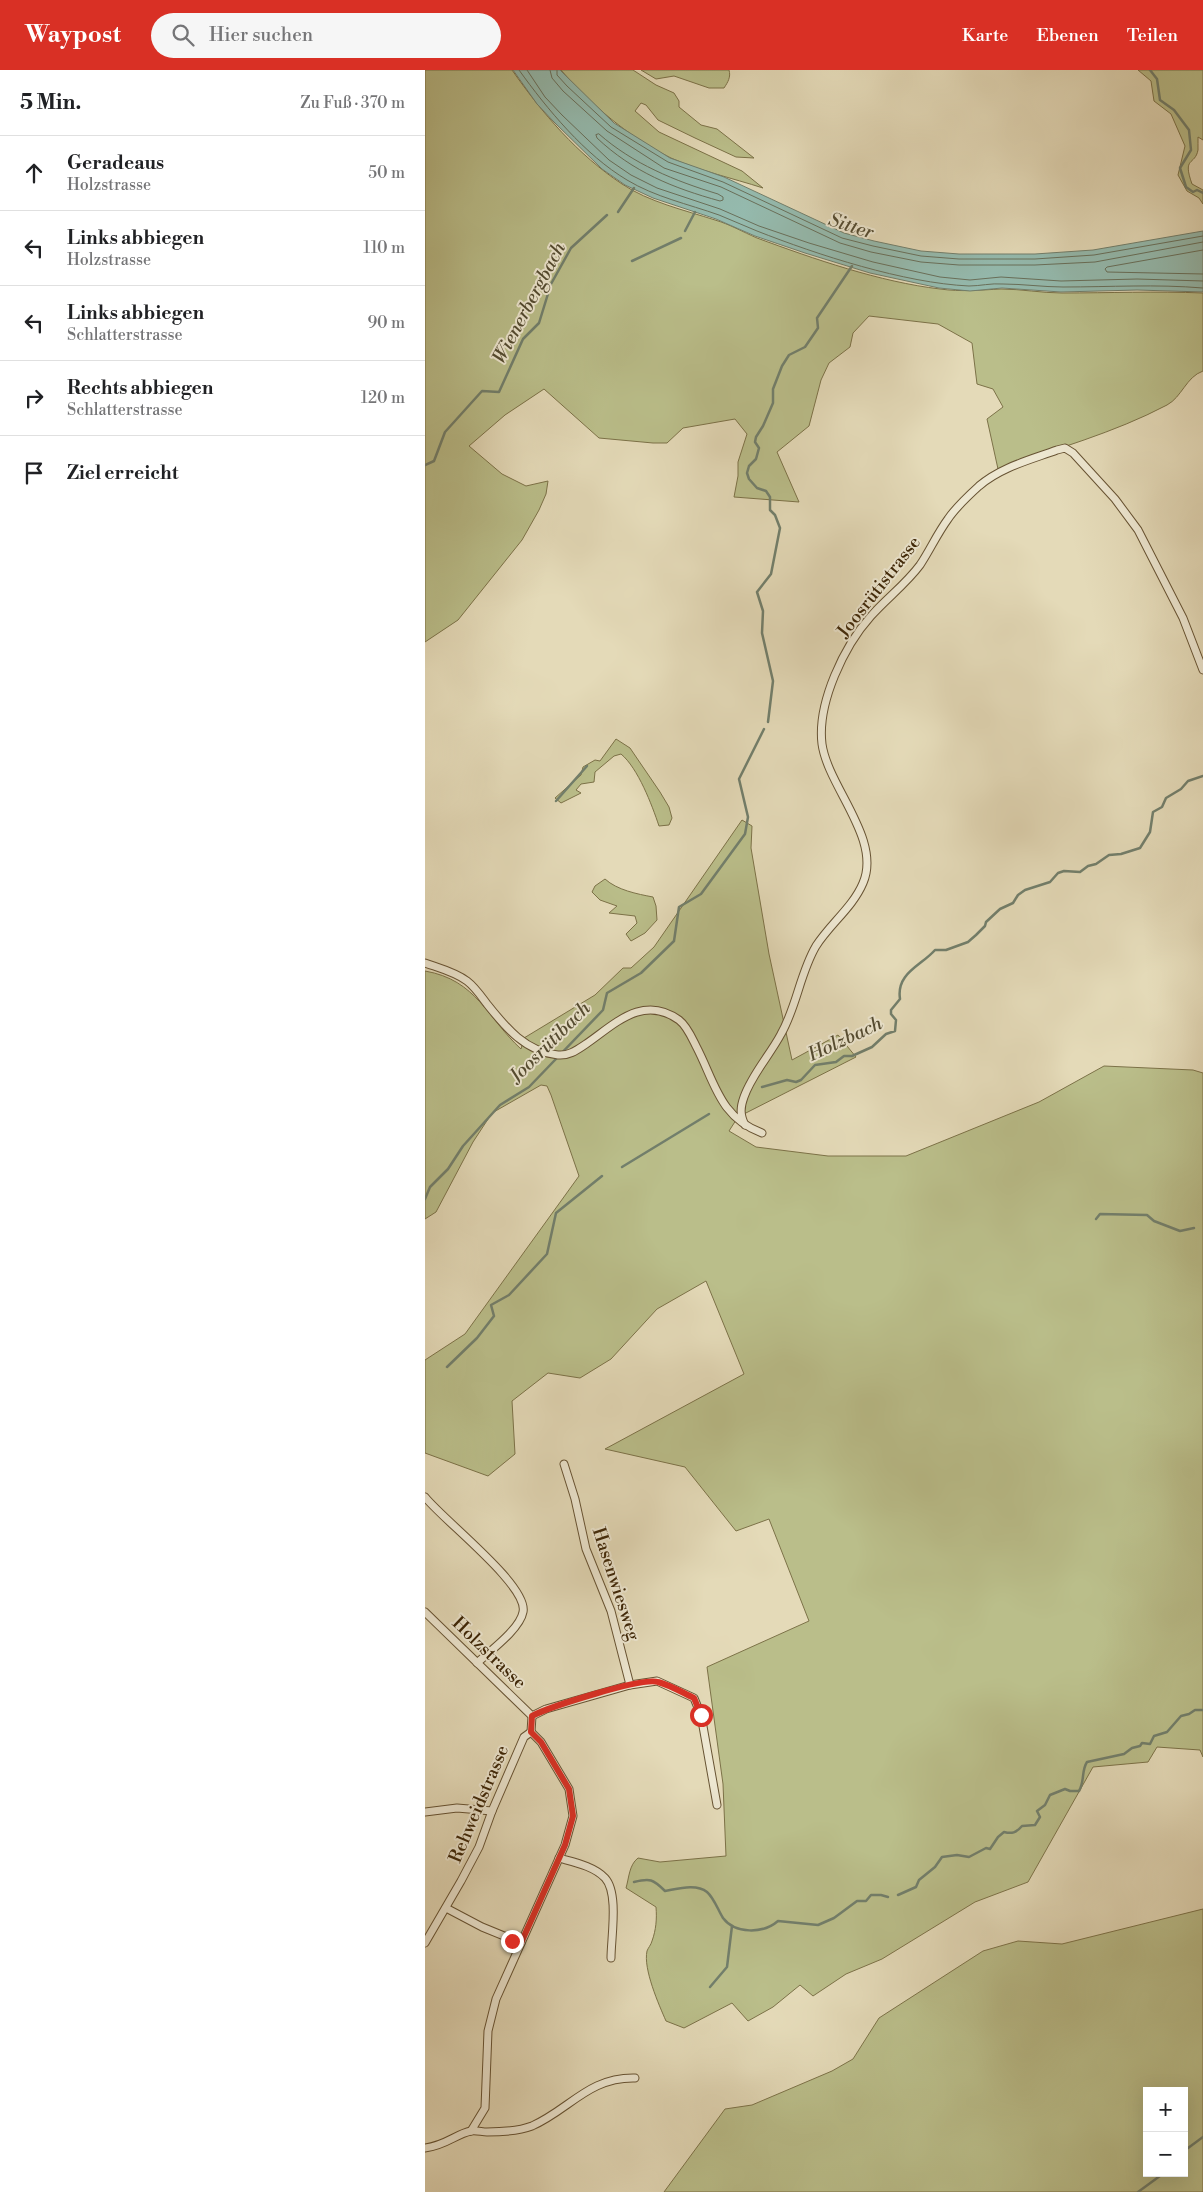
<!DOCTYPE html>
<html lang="de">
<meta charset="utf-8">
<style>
body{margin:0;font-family:"Libre Bodoni",serif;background:#f6f6f6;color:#202124}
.controls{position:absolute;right:15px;bottom:15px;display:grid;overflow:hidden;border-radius:0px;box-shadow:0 5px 20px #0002}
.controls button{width:45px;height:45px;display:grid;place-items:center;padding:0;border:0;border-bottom:1px solid #e0e0e0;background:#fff;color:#202124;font:25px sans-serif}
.stop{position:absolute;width:15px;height:15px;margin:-11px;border:4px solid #d93025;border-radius:50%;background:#fff}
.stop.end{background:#d93025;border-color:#fff;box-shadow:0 1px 5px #0008}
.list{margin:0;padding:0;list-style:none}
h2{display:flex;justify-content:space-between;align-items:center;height:65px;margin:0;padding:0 20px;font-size:21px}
h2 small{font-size:16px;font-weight:400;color:#757577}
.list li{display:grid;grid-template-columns:32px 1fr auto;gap:15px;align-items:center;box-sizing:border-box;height:75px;padding:0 20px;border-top:1px solid #e0e0e0}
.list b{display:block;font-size:19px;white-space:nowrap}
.list p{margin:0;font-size:16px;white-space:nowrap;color:#757577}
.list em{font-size:16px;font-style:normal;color:#757577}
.icon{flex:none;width:28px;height:28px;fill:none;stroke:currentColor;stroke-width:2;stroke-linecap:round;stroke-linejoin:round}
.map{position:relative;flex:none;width:778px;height:2122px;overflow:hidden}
header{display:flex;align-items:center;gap:30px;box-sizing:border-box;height:70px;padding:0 25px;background:#d93025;color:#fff}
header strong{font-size:24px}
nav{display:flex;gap:28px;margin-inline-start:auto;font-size:18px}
.search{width:350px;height:45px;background:#f6f6f6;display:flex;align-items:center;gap:12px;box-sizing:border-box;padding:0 18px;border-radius:28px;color:#757577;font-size:19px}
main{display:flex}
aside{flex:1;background:#fff}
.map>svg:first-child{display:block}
.green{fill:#babe8a;stroke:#7c7248;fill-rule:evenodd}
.water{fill:#95bbaf;stroke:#727f6c}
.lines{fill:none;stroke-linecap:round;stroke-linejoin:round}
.shore{stroke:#69705b;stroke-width:1}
.stream{stroke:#727f6c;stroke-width:2.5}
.street-casing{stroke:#675333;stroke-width:9}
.street{stroke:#ede7d1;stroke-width:7}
.route{stroke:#d93025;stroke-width:6}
.labels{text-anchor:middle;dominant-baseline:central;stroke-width:4;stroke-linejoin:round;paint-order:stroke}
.street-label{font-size:18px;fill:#3d2607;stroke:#ede7d1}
.water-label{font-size:19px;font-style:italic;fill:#534b31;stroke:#ede7d1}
</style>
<header>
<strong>Waypost</strong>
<div class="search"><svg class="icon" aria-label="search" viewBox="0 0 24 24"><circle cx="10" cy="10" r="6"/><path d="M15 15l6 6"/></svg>Hier suchen</div>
<nav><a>Karte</a><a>Ebenen</a><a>Teilen</a></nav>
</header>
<main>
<aside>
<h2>5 Min.<small>Zu Fuß · 370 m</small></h2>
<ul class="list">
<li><svg class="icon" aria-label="ahead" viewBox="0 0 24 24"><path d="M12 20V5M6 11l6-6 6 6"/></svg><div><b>Geradeaus</b><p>Holzstrasse</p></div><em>50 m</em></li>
<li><svg class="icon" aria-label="left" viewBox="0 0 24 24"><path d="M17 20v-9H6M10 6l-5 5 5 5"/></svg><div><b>Links abbiegen</b><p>Holzstrasse</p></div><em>110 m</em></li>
<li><svg class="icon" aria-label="left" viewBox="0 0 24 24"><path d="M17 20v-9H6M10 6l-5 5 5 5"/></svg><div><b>Links abbiegen</b><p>Schlatterstrasse</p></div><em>90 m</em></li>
<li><svg class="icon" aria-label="right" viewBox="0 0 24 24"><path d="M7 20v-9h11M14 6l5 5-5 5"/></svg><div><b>Rechts abbiegen</b><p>Schlatterstrasse</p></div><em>120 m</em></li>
<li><svg class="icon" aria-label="arrive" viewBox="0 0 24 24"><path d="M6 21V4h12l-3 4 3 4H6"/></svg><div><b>Ziel erreicht</b></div></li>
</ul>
</aside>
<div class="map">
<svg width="778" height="2122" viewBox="0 0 778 2122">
<rect width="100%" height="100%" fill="#e4dab8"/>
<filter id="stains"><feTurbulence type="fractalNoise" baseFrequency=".004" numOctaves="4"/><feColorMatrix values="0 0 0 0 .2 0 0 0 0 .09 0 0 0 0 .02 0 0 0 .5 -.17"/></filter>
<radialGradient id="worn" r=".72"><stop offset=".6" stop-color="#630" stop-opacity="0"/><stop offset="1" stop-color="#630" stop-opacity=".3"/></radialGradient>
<g class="green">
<path d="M 0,0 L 87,0 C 117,43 153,85 197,114 C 224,132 259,140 290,150 C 304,154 318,162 332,168 C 389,189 455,212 515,219 C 536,222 555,220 576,219 C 596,219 617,223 637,223 C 684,223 731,221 778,223 L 778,301 C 761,307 757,327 742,335 C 689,363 630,379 573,399 L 562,349 L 578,337 L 568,319 L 552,314 L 547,273 L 513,254 L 444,246 L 428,263 L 425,277 L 404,293 L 396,310 L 384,356 L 352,382 L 374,432 L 309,427 L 313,406 L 313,392 L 322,364 L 310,349 L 258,358 L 242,373 L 228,373 L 174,368 L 119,319 L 80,345 L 44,376 L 77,404 L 101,416 L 123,411 L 121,424 L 114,440 L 97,470 L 33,550 L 0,572 Z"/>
<path d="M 136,0 L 208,0 L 231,15 L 249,23 L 254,31 L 254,37 L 276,55 L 292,59 L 329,88 L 311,87 L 270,68 L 233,50 L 221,35 L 216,33 L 210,41 L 234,62 L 317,101 L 338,118 C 307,108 275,101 246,88 C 205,68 166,35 136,0 Z"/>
<path d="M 216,0 L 304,0 C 306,7 303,12 299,18 L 284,18 L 249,6 L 231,9 Z"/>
<path d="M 713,0 L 778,0 L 778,70 L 773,67 C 773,71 773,76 773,80 C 770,96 757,86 767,114 L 778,120 L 778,134 L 774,128 L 762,121 L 753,105 L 760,76 L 746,44 L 729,31 L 726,11 Z"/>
<path d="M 191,669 L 205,678 L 235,722 L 244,737 L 247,748 L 244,755 L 234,756 C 227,735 213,698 196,684 L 189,686 L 170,702 L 169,712 L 156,714 L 151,720 L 156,723 L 136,733 L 130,728 L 156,705 L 158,697 L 170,690 L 175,691 Z"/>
<path d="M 317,750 L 327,756 L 326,778 L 344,884 L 367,990 L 413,965 L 431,987 L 313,1047 L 304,1061 L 331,1077 L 403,1086 L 481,1086 L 614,1032 L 679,996 L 768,1000 L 778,1003 L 778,1687 L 775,1680 L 732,1677 L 723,1692 L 668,1697 L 603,1812 L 550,1832 L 457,1889 L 421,1904 L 388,1926 L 375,1915 L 348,1937 L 323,1951 L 307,1933 L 259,1958 L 241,1951 C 234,1935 218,1899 222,1881 C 223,1878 226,1875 227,1871 C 231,1860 232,1849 231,1837 L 201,1818 C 204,1808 204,1795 213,1788 L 235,1792 L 301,1786 L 298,1714 L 282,1597 L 384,1551 L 344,1449 L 311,1461 L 260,1397 L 180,1379 L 319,1304 L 281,1211 L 232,1239 L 186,1289 L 155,1308 L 123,1303 L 87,1331 L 90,1384 L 63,1406 L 0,1383 L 0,1290 L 40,1264 L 154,1106 L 126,1025 L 122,1016 L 116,1015 L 67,1043 L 48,1072 L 11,1142 L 0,1149 L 0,901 C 52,910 62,948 96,979 L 99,968 L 170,925 L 198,898 L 206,898 L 229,877 Z"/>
<path d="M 180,809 C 192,820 212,824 228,827 L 231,836 L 232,850 L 220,863 L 206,871 L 201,864 L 212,853 L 210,846 L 184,843 L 192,836 L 175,830 L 167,822 L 170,816 Z"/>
<path d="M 778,1839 L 778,2122 L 239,2122 L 300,2039 L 327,2035 L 407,2001 L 428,1989 L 454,1948 L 558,1881 L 593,1871 L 637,1874 ZM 722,2021 L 759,2021 L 759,2103 L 722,2103 Z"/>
</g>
<polygon class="water" points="88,0 135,0 189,53 245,88 299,107 419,163 449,171 496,181 534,184 610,184 668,180 778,161 778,222 712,220 636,222 577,218 545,221 514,218 445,203 380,183 330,166 291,149 228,128 200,115 177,99 129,52 112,34"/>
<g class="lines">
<g class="shore">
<path d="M 94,0 C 122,39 160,85 202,110 C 230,127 263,134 294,145 C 307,150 319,156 332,161 C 393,185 479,213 544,216 C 555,216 566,213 578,214 C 598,214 618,217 638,217 C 685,217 731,214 778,218"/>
<polyline points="102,0 120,27 137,45 184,90 206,105 232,118 295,139 334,156 384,173 448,192 515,207 545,210 576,207 636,211 712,209 778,211"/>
<polyline points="125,0 127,8 138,21 182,61 239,98 296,117 415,173 446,182 496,192 534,195 610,195 670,192 778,172"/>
<polyline points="132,0 132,5 142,16 186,57 243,92 298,112 417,168 448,176 496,186 534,189 610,189 669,185 778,166"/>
<path d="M 174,64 C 208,94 250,111 293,124 L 298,127 L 298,130 L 295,131 C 248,118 208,102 172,68 L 171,65 Z"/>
<polyline points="778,180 682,197 680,199 682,202 778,204"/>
</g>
<g class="stream">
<polyline points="725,0 732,9 735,30 749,40 764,60 766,80 755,98 761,117 768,122 772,120 778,123"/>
<polyline points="193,142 209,118"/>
<polyline points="260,161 270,142"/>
<polyline points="207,191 256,168"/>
<polyline points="0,395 9,391 20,362 57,321 74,322 98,269 114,253 126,214 146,178 182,145"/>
<polyline points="343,652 348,611 337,563 338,541 332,522 346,504 355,458 350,445 345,440 345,427 341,421 332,418 324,409 322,403 324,396 331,389 334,378 330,372 331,367 338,356 348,333 348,319 357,296 364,285 380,277 393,258 392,248 427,196"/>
<polyline points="131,731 162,696"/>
<path d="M 337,1017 L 362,1010 L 371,1012 L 376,1010 L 390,995 L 411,992 L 419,986 L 427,986 L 447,977 L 461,964 L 470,961 L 471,950 L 466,944 L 466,940 L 475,929 C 471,903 496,896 510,880 L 521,880 L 543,872 L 551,865 L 560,856 L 561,852 L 575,839 L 588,833 L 593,825 L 600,820 L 625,812 L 633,803 L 639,801 L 655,802 L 663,796 L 671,794 L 684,785 L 696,784 L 715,778 L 725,762 L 728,742 L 737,737 L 741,728 L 756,719 L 763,711 L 778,706"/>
<polyline points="197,1097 284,1044"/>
<polyline points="0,1129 5,1117 23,1099 38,1076 75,1035 104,1017 178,940 182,923 216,903 249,871 254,837 276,824 320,764 323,747 314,709 339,659"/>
<polyline points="671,1149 675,1144 722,1145 729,1151 755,1161 769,1158"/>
<polyline points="22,1297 52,1268 69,1246 66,1235 84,1225 122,1184 131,1143 177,1106"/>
<path d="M 209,1812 C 225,1808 228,1809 240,1821 C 252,1819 271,1813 282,1822 C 289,1828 293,1840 298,1848 C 310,1864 338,1864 353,1851 L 393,1855 L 409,1848 L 432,1831 L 441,1831 L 446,1825 L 456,1825 L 463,1827"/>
<path d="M 473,1825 L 491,1817 L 494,1810 L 510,1797 L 517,1787 L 532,1785 L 544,1787 L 561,1778 L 565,1779 L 573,1767 L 579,1762 C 587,1764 591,1763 597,1756 L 610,1755 L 615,1747 L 612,1741 L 620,1735 L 625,1725 L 640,1719 L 645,1721 L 654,1721 C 660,1711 656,1701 662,1692 L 699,1684 L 707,1678 L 715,1676 L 717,1673 L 725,1674 L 729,1666 L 742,1662 L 756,1646 L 764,1644 L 770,1640 L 778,1640"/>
<polyline points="285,1917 302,1897 307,1856"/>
<polyline points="759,2081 778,2067"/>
<polyline points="713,2122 739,2103"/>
</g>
<g class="street-casing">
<g id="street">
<path d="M 0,893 C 14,898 30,902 42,911 C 50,917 56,926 62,934 C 81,958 101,982 133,985 C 144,986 152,980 161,974 C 190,954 218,924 254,950 C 262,956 267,968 271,976 C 290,1012 294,1047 337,1063"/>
<path d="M 320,1055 C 315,1045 315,1038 319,1027 C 327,1004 345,985 356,964 C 372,936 375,903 391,876 C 405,854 428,837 438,813 C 457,769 403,717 397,674 C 392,633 419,576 446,546 C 462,528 481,514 495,495 C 505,480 512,464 523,449 C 531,437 543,426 554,416 C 576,397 605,390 632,380 L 640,378 L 648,383 L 690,429 L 713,460 L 758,548 L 778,600"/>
<polyline points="139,1394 150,1429 161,1479 186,1541 205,1615"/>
<path d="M 0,1427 C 18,1450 104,1516 98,1542 C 95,1559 65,1581 52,1593"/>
<polyline points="0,1542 107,1646 106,1662"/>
<polyline points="107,1646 121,1639 205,1615 232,1611 269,1628 276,1645 292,1735"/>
<polyline points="0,1742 32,1738 67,1741"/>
<path d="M 134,1788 C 148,1792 169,1796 180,1808 C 194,1823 186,1868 186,1888"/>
<polyline points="21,1838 57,1857 96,1873"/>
<polyline points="0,1873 36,1811 54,1777 67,1741 99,1667 106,1662"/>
<polyline points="46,2061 60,2038 63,1961 71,1929 140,1775 148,1746 144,1719 116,1672 106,1662"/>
<path d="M 0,2078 C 20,2076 31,2064 46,2061 C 51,2060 57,2062 62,2062 C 76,2062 94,2061 107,2056 C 145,2039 164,2007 210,2008"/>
</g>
</g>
<use href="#street" class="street"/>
</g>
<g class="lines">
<path class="route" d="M 87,1871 L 96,1873 L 140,1775 L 148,1746 L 144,1719 L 116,1672 L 106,1662 L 107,1646 C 124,1637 217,1607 233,1612 C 245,1615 258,1623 269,1628 L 276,1645"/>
</g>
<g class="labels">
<g class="street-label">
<text transform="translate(454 517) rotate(-52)">Joosrütistrasse</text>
<text transform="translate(191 1514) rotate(72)">Hasenwiesweg</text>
<text transform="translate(64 1583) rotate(44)">Holzstrasse</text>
<text transform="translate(54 1734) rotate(-67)">Rehweidstrasse</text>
</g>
<g class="water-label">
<text transform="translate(426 156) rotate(18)">Sitter</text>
<text transform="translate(104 233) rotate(-62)">Wienerbergbach</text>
<text transform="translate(420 969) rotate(-25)">Holzbach</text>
<text transform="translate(125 972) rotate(-45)">Joosrütibach</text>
</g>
</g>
<rect width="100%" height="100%" filter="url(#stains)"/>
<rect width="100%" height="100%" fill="url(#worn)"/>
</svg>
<div class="controls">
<button>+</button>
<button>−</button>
</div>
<div class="stop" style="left:276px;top:1645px"></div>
<div class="stop end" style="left:87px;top:1871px"></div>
</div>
</main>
